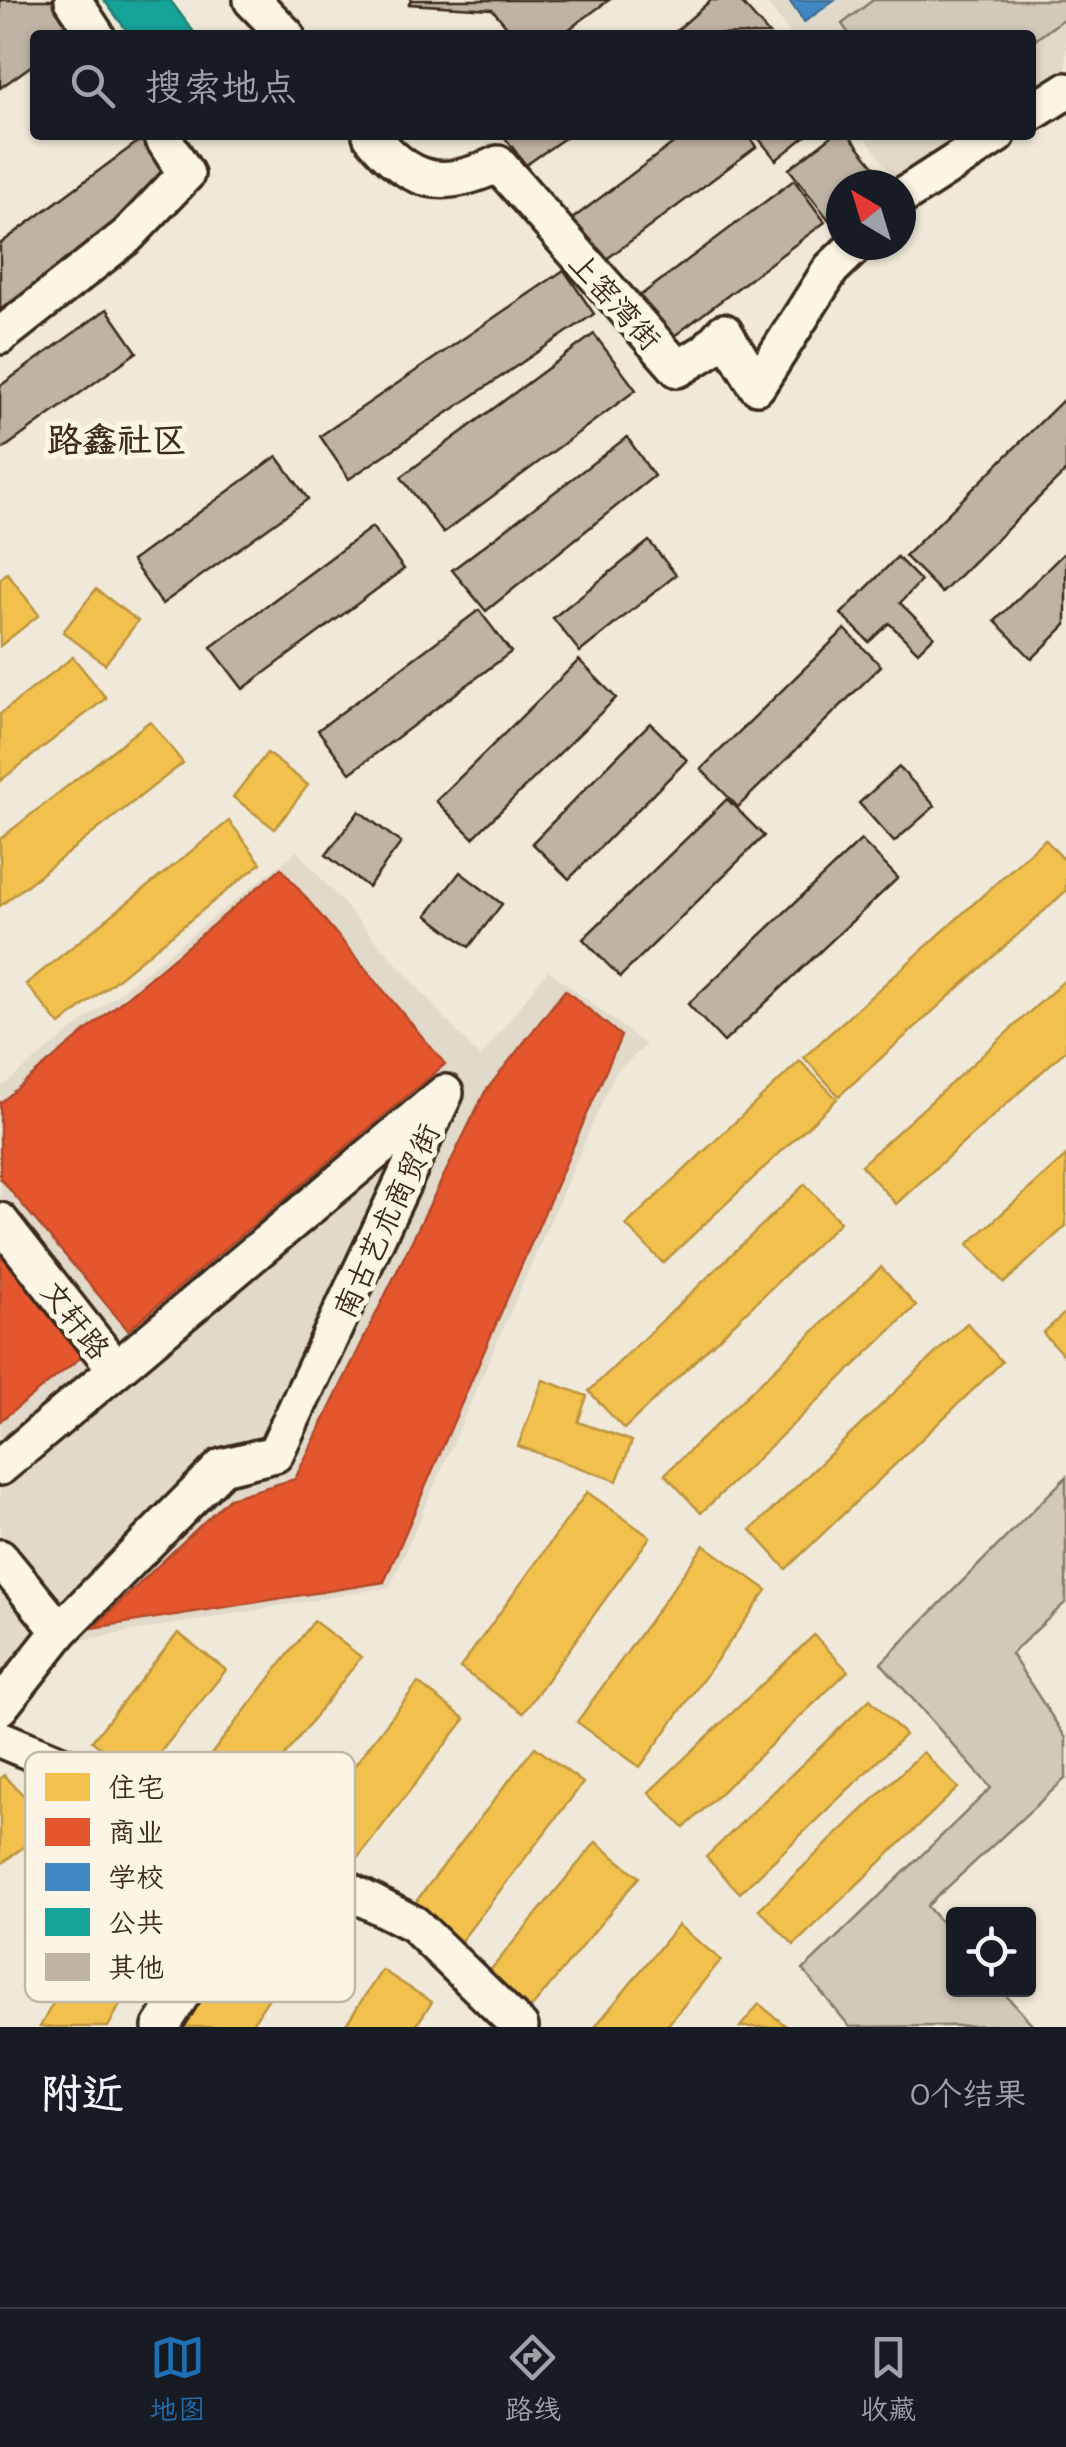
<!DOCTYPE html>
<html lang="zh">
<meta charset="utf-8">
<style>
body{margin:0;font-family:Mali,"LXGW WenKai TC",sans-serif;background:#242831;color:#f1f3f6}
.controls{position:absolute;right:30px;bottom:30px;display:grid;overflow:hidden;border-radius:10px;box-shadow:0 2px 8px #0004}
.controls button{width:90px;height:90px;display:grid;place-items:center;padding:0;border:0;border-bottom:2px solid #363941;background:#171b24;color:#f1f3f6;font:50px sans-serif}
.compass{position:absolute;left:826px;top:170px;width:90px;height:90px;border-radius:50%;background:#171b24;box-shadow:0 2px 8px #0004;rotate:322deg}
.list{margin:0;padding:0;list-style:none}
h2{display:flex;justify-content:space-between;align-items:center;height:130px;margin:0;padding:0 40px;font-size:42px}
h2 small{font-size:32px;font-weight:400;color:#9ea1a6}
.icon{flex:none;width:55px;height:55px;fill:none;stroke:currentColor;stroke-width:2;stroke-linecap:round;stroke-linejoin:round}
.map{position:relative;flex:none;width:1066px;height:2027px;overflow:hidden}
.search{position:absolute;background:#171b24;box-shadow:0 2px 8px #0004;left:30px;right:30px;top:30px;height:110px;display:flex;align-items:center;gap:25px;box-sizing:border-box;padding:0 35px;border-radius:10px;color:#9ea1a6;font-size:38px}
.sheet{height:280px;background:#171b24}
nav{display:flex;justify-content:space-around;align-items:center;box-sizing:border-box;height:140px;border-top:2px solid #363941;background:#171b24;font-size:28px;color:#9ea1a6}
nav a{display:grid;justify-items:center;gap:5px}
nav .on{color:#1f6fb2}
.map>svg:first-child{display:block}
.built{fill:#e1d9c9}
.green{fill:#d2c9ba;stroke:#867a6c;stroke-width:2.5}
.homes{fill:#f2c14e;stroke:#bb9440;stroke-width:2.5}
.shops{fill:#e4572e;stroke:#b14a29;stroke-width:2.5}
.schools{fill:#3f88c5;stroke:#3e6c93;stroke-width:2.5}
.public{fill:#17a398;stroke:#227f73;stroke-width:2.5}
.building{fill:#beb3a4;stroke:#3b2a1e;stroke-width:2.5}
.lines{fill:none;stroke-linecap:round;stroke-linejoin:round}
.minor-casing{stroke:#3b2a1e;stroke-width:42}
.minor{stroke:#fcf5e5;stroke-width:35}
.labels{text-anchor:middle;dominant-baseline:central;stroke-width:10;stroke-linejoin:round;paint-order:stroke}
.street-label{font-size:30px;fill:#3b2a1e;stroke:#fcf5e5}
.quarter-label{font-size:35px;font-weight:bold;fill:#3b2a1e;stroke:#fcf5e5}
.key{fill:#fcf5e5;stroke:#c2b8a9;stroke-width:2.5}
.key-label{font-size:28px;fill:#3b2a1e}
</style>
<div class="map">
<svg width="1066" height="2027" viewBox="0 0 1066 2027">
<rect width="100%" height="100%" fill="#f0e9d9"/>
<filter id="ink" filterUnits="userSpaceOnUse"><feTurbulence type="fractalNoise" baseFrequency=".01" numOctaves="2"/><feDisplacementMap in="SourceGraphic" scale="20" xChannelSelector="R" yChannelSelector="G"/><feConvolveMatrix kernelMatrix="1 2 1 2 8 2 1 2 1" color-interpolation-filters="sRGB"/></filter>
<g filter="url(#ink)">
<g class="built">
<polygon points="765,0 1066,0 1066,71 1031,93 1031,35 791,35"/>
<polygon points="864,135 965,135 895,179"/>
<polygon points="297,851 480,1058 548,970 646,1045 615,1073 390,1587 70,1642 0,1723 0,1088"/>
</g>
<g class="green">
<polygon points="873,0 1066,0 1066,17 1031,43 1031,35 850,35 842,24"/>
<polygon points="1066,1477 1066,1602 1011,1654 1066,1738 1066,1778 927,1906 953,1936 954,1990 1001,1990 1033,2025 850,2027 803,1970 991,1788 881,1663"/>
</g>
<g class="homes">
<polygon points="7,573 39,615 0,646 0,579"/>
<polygon points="96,589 138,621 105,664 63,632"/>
<polygon points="73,657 106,698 0,781 0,714"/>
<polygon points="150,721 183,763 0,906 0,839"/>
<polygon points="267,753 308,785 275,829 233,797"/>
<polygon points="229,821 261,863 60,1025 26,984"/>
<polygon points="1045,839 1066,862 1066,891 839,1096 804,1057"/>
<polygon points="1066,979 1066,1050 896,1204 861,1165"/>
<polygon points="800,1061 837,1099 663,1263 626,1225"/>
<polygon points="1066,1156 1066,1226 1004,1283 968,1244"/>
<polygon points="805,1184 840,1222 624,1429 589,1391"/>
<polygon points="881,1267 916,1306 701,1513 665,1474"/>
<polygon points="1066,1312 1066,1358 1043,1333"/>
<polygon points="967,1323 1002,1362 786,1569 751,1530"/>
<polygon points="543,1380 587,1396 578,1422 632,1441 617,1481 518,1446"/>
<polygon points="587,1492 650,1537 523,1713 460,1668"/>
<polygon points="704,1545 767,1590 640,1767 577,1722"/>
<polygon points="314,1621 361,1657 239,1815 192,1779"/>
<polygon points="178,1633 226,1670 139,1779 92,1741"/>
<polygon points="814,1635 848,1671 684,1828 649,1792"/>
<polygon points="418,1683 465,1719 343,1877 296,1841"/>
<polygon points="870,1699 905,1735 740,1893 706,1857"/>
<polygon points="535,1747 583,1783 461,1941 414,1904"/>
<polygon points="923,1752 958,1788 794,1945 759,1909"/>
<polygon points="4,1775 52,1825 0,1865 0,1778"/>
<polygon points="148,1827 201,1855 108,2027 40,2027"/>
<polygon points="596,1842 639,1877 531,2008 488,1973"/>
<polygon points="277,1876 327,1908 250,2027 179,2027"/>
<polygon points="678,1925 721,1960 666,2027 595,2027"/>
<polygon points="382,1970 432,2002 415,2027 344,2027"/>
<polygon points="759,2004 787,2027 740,2027"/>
</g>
<g class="shops">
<polygon points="281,868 445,1064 128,1330 0,1178 0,1103"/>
<polygon points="565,990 621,1036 384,1582 93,1628 229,1498 295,1479 485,1092"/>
<polygon points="0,1237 89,1351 0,1421"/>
</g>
<polygon class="schools" points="789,0 835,0 804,22"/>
<polygon class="public" points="104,0 170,0 196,35 130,35"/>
<g class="building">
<polygon points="0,0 64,0 84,28 75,35 35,35 35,63 0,88"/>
<polygon points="411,0 609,0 561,35 514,35 492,9 409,4"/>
<polygon points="711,0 739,0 769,34 678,35 675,32"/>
<polygon points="503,135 569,135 526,165"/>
<polygon points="684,135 748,135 756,147 596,267 564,225"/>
<polygon points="756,135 807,135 776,160"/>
<polygon points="833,135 849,135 883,177 873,185 841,185 841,210 829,220 789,169"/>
<polygon points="143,138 175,180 0,310 0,244"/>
<polygon points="794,180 825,222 665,343 633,301"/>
<polygon points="564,270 594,314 349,479 320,436"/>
<polygon points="107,309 137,352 0,451 0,386"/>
<polygon points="594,334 636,390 443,533 401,477"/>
<polygon points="1066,397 1066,471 942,593 905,556"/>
<polygon points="627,437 654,476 486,611 452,570"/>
<polygon points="277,456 308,499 162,604 132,561"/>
<polygon points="372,527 404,569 243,689 211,647"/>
<polygon points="649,541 676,575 580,652 553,618"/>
<polygon points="1066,551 1066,625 1032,659 995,621"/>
<polygon points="897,557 921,581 900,603 934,636 918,652 889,623 869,642 841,614"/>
<polygon points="479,610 511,652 350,773 318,730"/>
<polygon points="845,629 881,666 738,807 701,769"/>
<polygon points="579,660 616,698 473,838 436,801"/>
<polygon points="650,723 687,760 569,879 532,843"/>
<polygon points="899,767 935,806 894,842 859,803"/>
<polygon points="727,799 764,836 620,977 583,939"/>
<polygon points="359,811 401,843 368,887 326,855"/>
<polygon points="861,840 898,878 724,1042 688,1004"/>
<polygon points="460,872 502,904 469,947 427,915"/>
</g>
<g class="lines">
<g class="minor-casing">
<g id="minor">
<polyline points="73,0 96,35"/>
<polyline points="252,0 286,35"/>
<polyline points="1031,113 1066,91"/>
<path d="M 371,135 C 410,184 443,191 498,164 L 678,369 L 707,351 L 724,332 L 757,386 L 831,269 L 856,245"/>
<polyline points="901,197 997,135"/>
<polyline points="0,336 127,236 186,174 161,135"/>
<polyline points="0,1221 116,1369"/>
<polyline points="0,1467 445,1093 275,1454 222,1467 60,1631 0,1707"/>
<polyline points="0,1558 60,1631"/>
<polyline points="0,1739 272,1852 414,1924 520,2027"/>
<polyline points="161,2027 272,1852"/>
</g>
</g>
<use href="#minor" class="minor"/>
</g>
</g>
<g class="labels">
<g class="street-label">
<text transform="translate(616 300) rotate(48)">上窑湾街</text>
<text transform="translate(385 1220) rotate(-65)">南古艺术商贸街</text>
<text transform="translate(77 1319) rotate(52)">文轩路</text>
</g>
<g class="quarter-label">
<text x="117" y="438">路鑫社区</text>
</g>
</g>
<rect x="25" y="1752" width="330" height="250" rx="15" class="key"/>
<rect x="45" y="1773" width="45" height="28" fill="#f2c14e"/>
<rect x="45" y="1818" width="45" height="28" fill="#e4572e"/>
<rect x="45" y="1863" width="45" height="28" fill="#3f88c5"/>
<rect x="45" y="1908" width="45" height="28" fill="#17a398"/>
<rect x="45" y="1953" width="45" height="28" fill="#beb3a4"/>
<g class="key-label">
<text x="108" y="1797">住宅</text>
<text x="108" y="1842">商业</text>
<text x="108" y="1887">学校</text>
<text x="108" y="1932">公共</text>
<text x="108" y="1977">其他</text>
</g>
</svg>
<div class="controls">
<button><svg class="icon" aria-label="locate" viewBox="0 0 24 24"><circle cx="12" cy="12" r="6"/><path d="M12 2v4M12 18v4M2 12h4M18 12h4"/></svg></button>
</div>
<svg class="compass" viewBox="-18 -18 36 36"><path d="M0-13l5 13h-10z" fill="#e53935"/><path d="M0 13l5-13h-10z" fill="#9ea1a6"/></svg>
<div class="search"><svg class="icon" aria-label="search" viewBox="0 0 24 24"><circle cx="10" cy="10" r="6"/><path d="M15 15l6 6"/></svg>搜索地点</div>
</div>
<section class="sheet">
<h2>附近<small>0个结果</small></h2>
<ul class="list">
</ul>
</section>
<nav>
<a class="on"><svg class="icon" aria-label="map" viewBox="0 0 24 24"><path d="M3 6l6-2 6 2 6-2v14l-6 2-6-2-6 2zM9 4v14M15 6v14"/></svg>地图</a>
<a><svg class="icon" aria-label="directions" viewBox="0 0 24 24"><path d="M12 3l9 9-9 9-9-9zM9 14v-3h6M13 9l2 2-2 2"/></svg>路线</a>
<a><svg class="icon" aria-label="saved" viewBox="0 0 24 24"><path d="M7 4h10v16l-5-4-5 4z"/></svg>收藏</a>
</nav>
